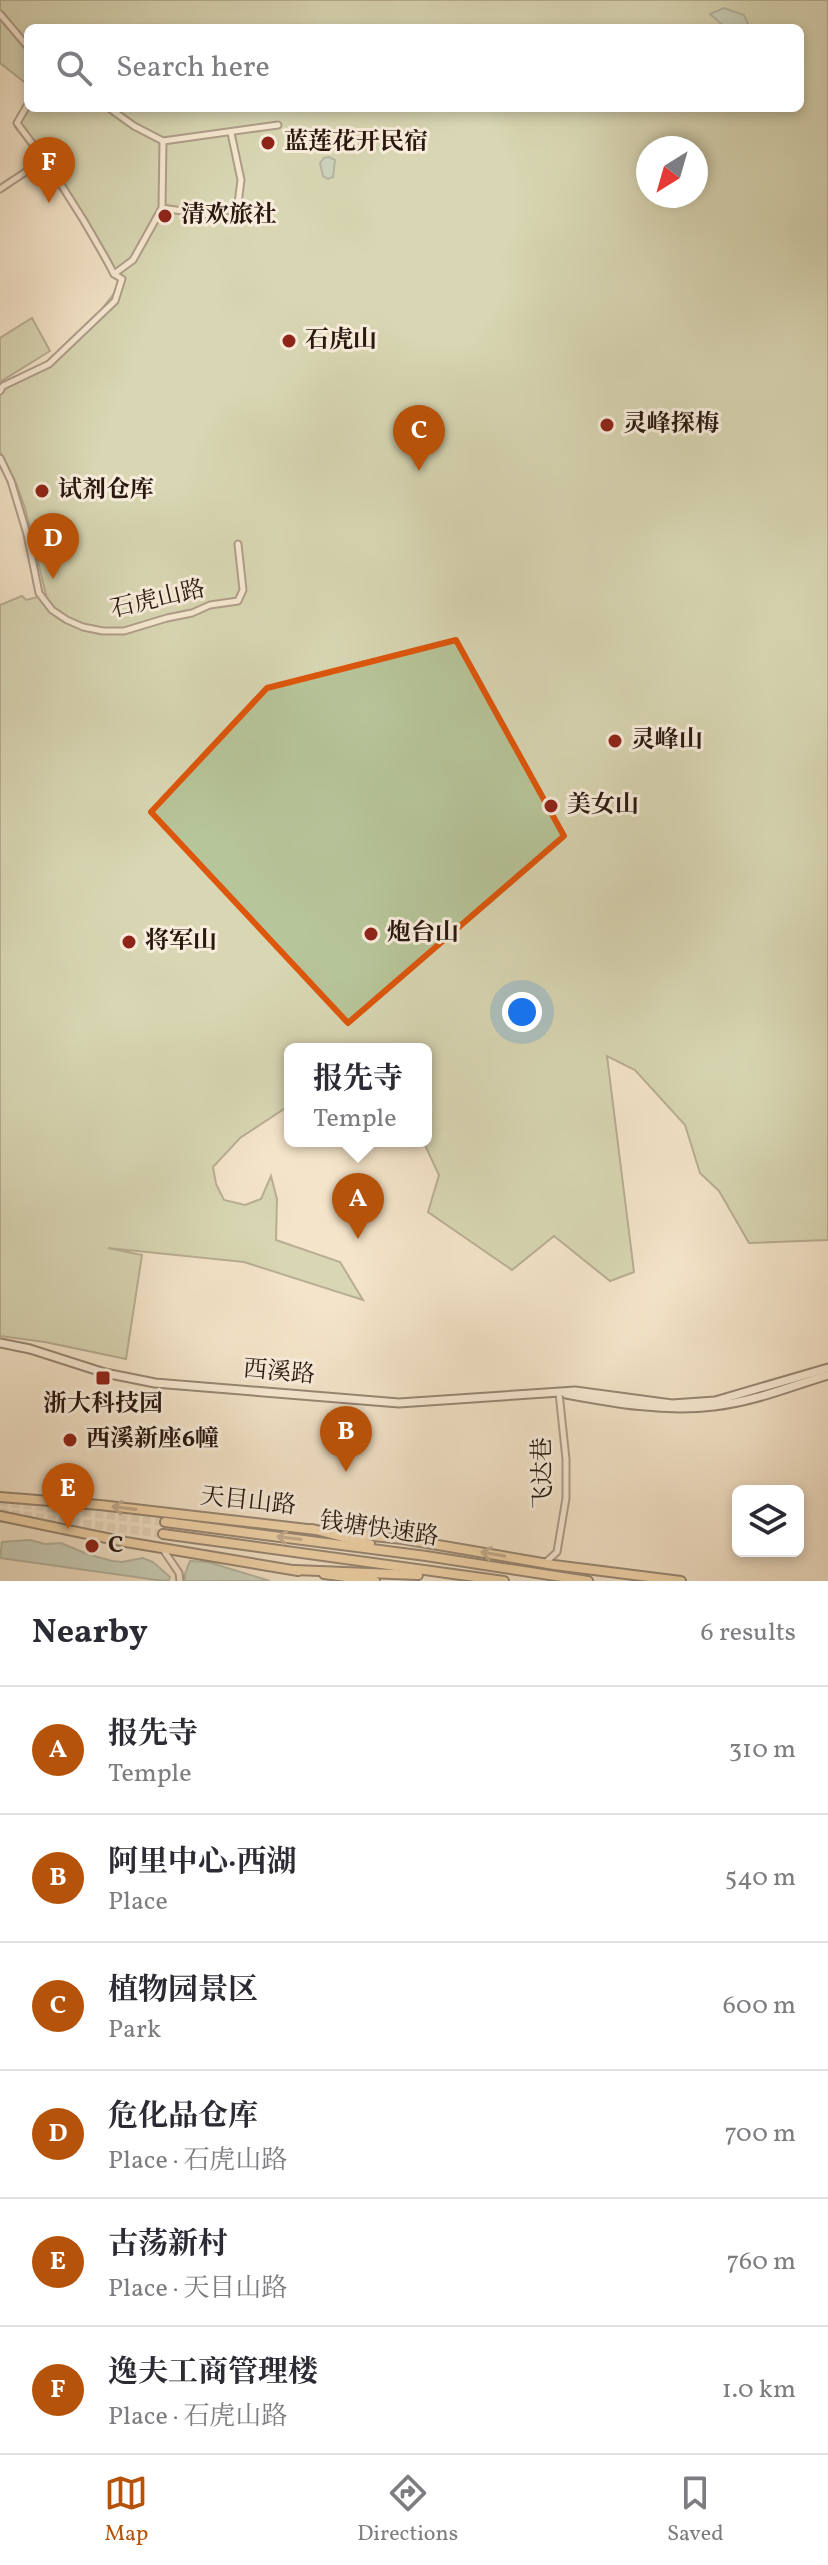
<!DOCTYPE html>
<meta charset="utf-8">
<style>
body{margin:0;font-family:Vollkorn,"Noto Serif SC",serif;background:#f2f2f3;color:#2b2b33}
.controls{position:absolute;right:24px;bottom:24px;display:grid;overflow:hidden;border-radius:12px;box-shadow:0 4px 12px #0003}
.controls button{width:72px;height:72px;display:grid;place-items:center;padding:0;border:0;border-bottom:2px solid #e1e1e2;background:#fff;color:#2b2b33;font:40px sans-serif}
.compass{position:absolute;left:636px;top:136px;width:72px;height:72px;border-radius:50%;background:#fff;box-shadow:0 4px 12px #0003;rotate:217deg}
.you{position:absolute;left:522px;top:1012px;width:28px;height:28px;margin:-20px;border:6px solid #fff;border-radius:50%;background:#1a73e8;box-shadow:0 0 0 12px #1a73e833}
.badge{display:grid;place-items:center;width:52px;height:52px;border-radius:50%;background:#b45309;color:#fff;font-size:26px;font-weight:700}
.pin{position:absolute;translate:-50% -66px;filter:drop-shadow(0 2px 4px #0008)}
.pin::after{content:'';position:absolute;top:42px;width:28px;height:24px;background:inherit;clip-path:polygon(0 0,100% 0,50% 100%)}
.popup{position:absolute;left:284px;top:1043px;width:148px;height:104px;box-sizing:border-box;display:grid;place-content:center;border-radius:12px;background:#fff;filter:drop-shadow(0 2px 6px #0005);font-size:26px;white-space:nowrap;color:#7c7c81}
.popup b{font-size:30px;color:#2b2b33}
.popup::after{content:'';position:absolute;left:50%;top:100%;margin-left:-16px;border:16px solid transparent;border-top-color:#fff}
.list{margin:0;padding:0;list-style:none}
h2{display:flex;justify-content:space-between;align-items:center;height:104px;margin:0;padding:0 32px;font-size:34px}
h2 small{font-size:26px;font-weight:400;color:#7c7c81}
.list li{display:grid;grid-template-columns:52px 1fr auto;gap:24px;align-items:center;box-sizing:border-box;height:128px;padding:0 32px;border-top:2px solid #e1e1e2}
.list b{display:block;font-size:30px;white-space:nowrap}
.list p{margin:0;font-size:26px;white-space:nowrap;color:#7c7c81}
.list em{font-size:26px;font-style:normal;color:#7c7c81}
.icon{flex:none;width:44px;height:44px;fill:none;stroke:currentColor;stroke-width:2;stroke-linecap:round;stroke-linejoin:round}
.map{position:relative;flex:none;width:828px;height:1581px;overflow:hidden}
.search{position:absolute;background:#fff;box-shadow:0 4px 12px #0003;left:24px;right:24px;top:24px;height:88px;display:flex;align-items:center;gap:20px;box-sizing:border-box;padding:0 28px;border-radius:12px;color:#7c7c81;font-size:30px}
.sheet{height:872px;background:#fff}
nav{display:flex;justify-content:space-around;align-items:center;box-sizing:border-box;height:112px;border-top:2px solid #e1e1e2;background:#fff;font-size:22px;color:#7c7c81}
nav a{display:grid;justify-items:center;gap:4px}
nav .on{color:#b45309}
.map>svg:first-child{display:block}
.green{fill:#b7c59a;stroke:#706e54;stroke-width:2;fill-rule:evenodd}
.water{fill:#9cbfb2;stroke:#6e7c71;stroke-width:2}
.lines{fill:none;stroke-linecap:round;stroke-linejoin:round}
.trunk-tunnel{stroke:#d5c5ad;stroke-width:8;stroke-dasharray:8 4;stroke-linecap:butt}
.minor-casing{stroke:#5b4a3e;stroke-width:9}
.secondary-casing{stroke:#28170f;stroke-width:11}
.primary-casing{stroke:#28170f;stroke-width:12}
.trunk-casing{stroke:#28170f;stroke-width:12}
.minor{stroke:#f8eddc;stroke-width:5}
.secondary{stroke:#f8eddc;stroke-width:7}
.primary{stroke:#eac284;stroke-width:8}
.trunk{stroke:#eac284;stroke-width:8}
.oneway{stroke:#896c4a}
.marked{fill:none;stroke:#de560c;stroke-width:6;stroke-linejoin:round}
.poi-dot{fill:#8f2418;stroke:#f8eddc;stroke-width:3}
.labels{text-anchor:middle;dominant-baseline:central;stroke-width:6;stroke-linejoin:round;paint-order:stroke}
.poi-label{font-size:24px;font-weight:bold;fill:#28170f;stroke:#f8eddc;text-anchor:start}
.street-label{font-size:24px;fill:#28170f;stroke:#f8eddc}
</style>
<div class="map">
<svg width="828" height="1581" viewBox="0 0 828 1581">
<rect width="100%" height="100%" fill="#f4e4c9"/>
<filter id="stains"><feTurbulence type="fractalNoise" baseFrequency=".0025" numOctaves="4"/><feColorMatrix values="0 0 0 0 .2 0 0 0 0 .09 0 0 0 0 .02 0 0 0 .5 -.17"/></filter>
<radialGradient id="worn" r=".72"><stop offset=".6" stop-color="#630" stop-opacity="0"/><stop offset="1" stop-color="#630" stop-opacity=".3"/></radialGradient>
<g class="green">
<path d="M 0,0 L 828,0 L 828,1240 L 749,1243 L 719,1191 L 700,1173 L 685,1125 L 635,1070 L 607,1056 L 634,1272 L 610,1281 L 554,1236 L 512,1270 L 428,1212 L 439,1175 L 423,1141 L 426,1141 L 426,1049 L 290,1049 L 290,1105 L 240,1138 L 213,1167 L 216,1184 L 224,1200 L 245,1205 L 261,1199 L 271,1176 L 277,1199 L 276,1240 L 340,1262 L 363,1300 L 244,1262 L 108,1248 L 142,1255 L 126,1359 L 45,1342 L 0,1336 L 0,605 L 22,596 L 26,600 L 46,595 L 25,508 L 16,483 L 0,452 L 0,391 L 44,369 L 91,323 L 119,287 L 118,280 L 61,185 L 15,127 L 28,106 L 28,108 L 800,108 L 800,28 L 28,28 L 28,85 L 0,63 ZM 648,148 L 696,148 L 696,196 L 648,196 Z"/>
<polygon points="32,318 50,351 0,382 0,338"/>
</g>
<g class="water">
<polygon points="724,8 744,15 748,24 745,28 726,28 710,14"/>
<polygon points="329,157 335,160 333,177 328,179 323,176 320,163 324,158"/>
<polygon points="30,1540 45,1544 61,1543 87,1554 112,1561 122,1562 143,1558 153,1562 170,1577 169,1580 164,1581 0,1558 2,1542"/>
<polygon points="190,1561 208,1562 270,1581 185,1581 185,1574"/>
</g>
<g class="lines">
<g class="trunk-tunnel">
<polyline points="0,1502 165,1522"/>
<polyline points="0,1512 163,1534"/>
</g>
<g class="minor-casing">
<g id="minor">
<polyline points="0,14 28,47"/>
<polyline points="109,108 134,126 163,141 278,125"/>
<polyline points="0,189 30,169"/>
<polyline points="162,208 236,219 241,180 231,133"/>
<polyline points="114,274 133,260 162,208 163,141"/>
<path d="M 0,391 L 3,386 L 49,364 L 115,301 L 122,279 L 114,274 C 86,221 54,171 17,123 L 28,104"/>
<polyline points="0,458 11,481 27,534 39,593 52,610 67,620 83,627 103,631 124,631 167,618 192,613 210,605 238,601 243,590 238,544"/>
<polyline points="162,1548 179,1573 180,1581"/>
<polyline points="545,1563 557,1552 566,1498 566,1459 559,1393"/>
</g>
</g>
<g class="secondary-casing">
<g id="secondary">
<polyline points="0,1343 30,1349 105,1373 155,1383 399,1403 575,1391 672,1404 715,1401 828,1368"/>
<path d="M 566,1394 C 614,1403 665,1412 714,1406 C 753,1402 791,1386 828,1375"/>
</g>
</g>
<g class="primary-casing">
<g id="primary">
<polyline points="0,1497 100,1505 316,1530"/>
<polyline points="0,1516 126,1542 298,1571"/>
<polyline points="333,1532 403,1539 554,1565 681,1581"/>
<polyline points="324,1574 375,1581"/>
</g>
</g>
<g class="trunk-casing">
<g id="trunk">
<polyline points="165,1522 426,1556 588,1581"/>
<polyline points="312,1529 370,1544"/>
<polyline points="163,1534 504,1581"/>
<polyline points="295,1570 418,1575"/>
</g>
</g>
<use href="#minor" class="minor"/>
<use href="#secondary" class="secondary"/>
<use href="#primary" class="primary"/>
<use href="#trunk" class="trunk"/>
</g>
<defs><path id="oneway-shaft" d="M-6 0H5M1.5-3L5.5 0L1.5 3" fill="none" stroke-width="1.6" stroke-linecap="round" stroke-linejoin="round" transform="scale(2)"/></defs>
<g class="oneway">
<use href="#oneway-shaft" transform="translate(124 1508) rotate(-173)"/>
<use href="#oneway-shaft" transform="translate(289 1538) rotate(-173)"/>
<use href="#oneway-shaft" transform="translate(493 1554) rotate(-170)"/>
</g>
<path d="M0 0H828V1581H0ZM 456,640 L 564,836 L 348,1023 L 151,812 L 267,688 Z" fill="#f4e4c9" fill-opacity=".55" fill-rule="evenodd"/>
<path class="marked" d="M 456,640 L 564,836 L 348,1023 L 151,812 L 267,688 Z"/>
<g class="poi-dot">
<circle cx="268" cy="143" r="8"/>
<circle cx="165" cy="216" r="8"/>
<circle cx="289" cy="341" r="8"/>
<circle cx="607" cy="425" r="8"/>
<circle cx="42" cy="491" r="8"/>
<circle cx="615" cy="741" r="8"/>
<circle cx="551" cy="806" r="8"/>
<circle cx="371" cy="934" r="8"/>
<circle cx="129" cy="942" r="8"/>
<rect x="95" y="1370" width="16" height="16" rx="4"/>
<circle cx="70" cy="1440" r="8"/>
<circle cx="92" cy="1546" r="8"/>
</g>
<g class="labels">
<g class="poi-label">
<text x="284" y="143">蓝莲花开民宿</text>
<text x="181" y="216">清欢旅社</text>
<text x="305" y="341">石虎山</text>
<text x="623" y="425">灵峰探梅</text>
<text x="58" y="491">试剂仓库</text>
<text x="631" y="741">灵峰山</text>
<text x="567" y="806">美女山</text>
<text x="387" y="934">炮台山</text>
<text x="145" y="942">将军山</text>
<text x="103" y="1405" text-anchor="middle">浙大科技园</text>
<text x="86" y="1440">西溪新座6幢</text>
<text x="108" y="1546">C</text>
</g>
<g class="street-label">
<text transform="translate(158 600) rotate(-13)">石虎山路</text>
<text transform="translate(279 1373) rotate(5)">西溪路</text>
<text transform="translate(544 1473) rotate(-91)">飞达巷</text>
<text transform="translate(248 1502) rotate(6)">天目山路</text>
<text transform="translate(379 1530) rotate(8)">钱塘快速路</text>
</g>
</g>
<rect width="100%" height="100%" filter="url(#stains)"/>
<rect width="100%" height="100%" fill="url(#worn)"/>
</svg>
<div class="controls">
<button><svg class="icon" aria-label="layers" viewBox="0 0 24 24"><path d="M12 4l9 5-9 5-9-5zM3 14l9 5 9-5"/></svg></button>
</div>
<svg class="compass" viewBox="-18 -18 36 36"><path d="M0-13l5 13h-10z" fill="#e53935"/><path d="M0 13l5-13h-10z" fill="#7c7c81"/></svg>
<div class="you"></div>
<div class="pin badge" style="left:358px;top:1239px">A</div>
<div class="popup"><b>报先寺</b>Temple</div>
<div class="pin badge" style="left:346px;top:1472px">B</div>
<div class="pin badge" style="left:419px;top:471px">C</div>
<div class="pin badge" style="left:53px;top:579px">D</div>
<div class="pin badge" style="left:68px;top:1529px">E</div>
<div class="pin badge" style="left:49px;top:203px">F</div>
<div class="search"><svg class="icon" aria-label="search" viewBox="0 0 24 24"><circle cx="10" cy="10" r="6"/><path d="M15 15l6 6"/></svg>Search here</div>
</div>
<section class="sheet">
<h2>Nearby<small>6 results</small></h2>
<ul class="list">
<li><span class="badge">A</span><div><b>报先寺</b><p>Temple</p></div><em>310 m</em></li>
<li><span class="badge">B</span><div><b>阿里中心·西湖</b><p>Place</p></div><em>540 m</em></li>
<li><span class="badge">C</span><div><b>植物园景区</b><p>Park</p></div><em>600 m</em></li>
<li><span class="badge">D</span><div><b>危化品仓库</b><p>Place · 石虎山路</p></div><em>700 m</em></li>
<li><span class="badge">E</span><div><b>古荡新村</b><p>Place · 天目山路</p></div><em>760 m</em></li>
<li><span class="badge">F</span><div><b>逸夫工商管理楼</b><p>Place · 石虎山路</p></div><em>1.0 km</em></li>
</ul>
</section>
<nav>
<a class="on"><svg class="icon" aria-label="map" viewBox="0 0 24 24"><path d="M3 6l6-2 6 2 6-2v14l-6 2-6-2-6 2zM9 4v14M15 6v14"/></svg>Map</a>
<a><svg class="icon" aria-label="directions" viewBox="0 0 24 24"><path d="M12 3l9 9-9 9-9-9zM9 14v-3h6M13 9l2 2-2 2"/></svg>Directions</a>
<a><svg class="icon" aria-label="saved" viewBox="0 0 24 24"><path d="M7 4h10v16l-5-4-5 4z"/></svg>Saved</a>
</nav>
